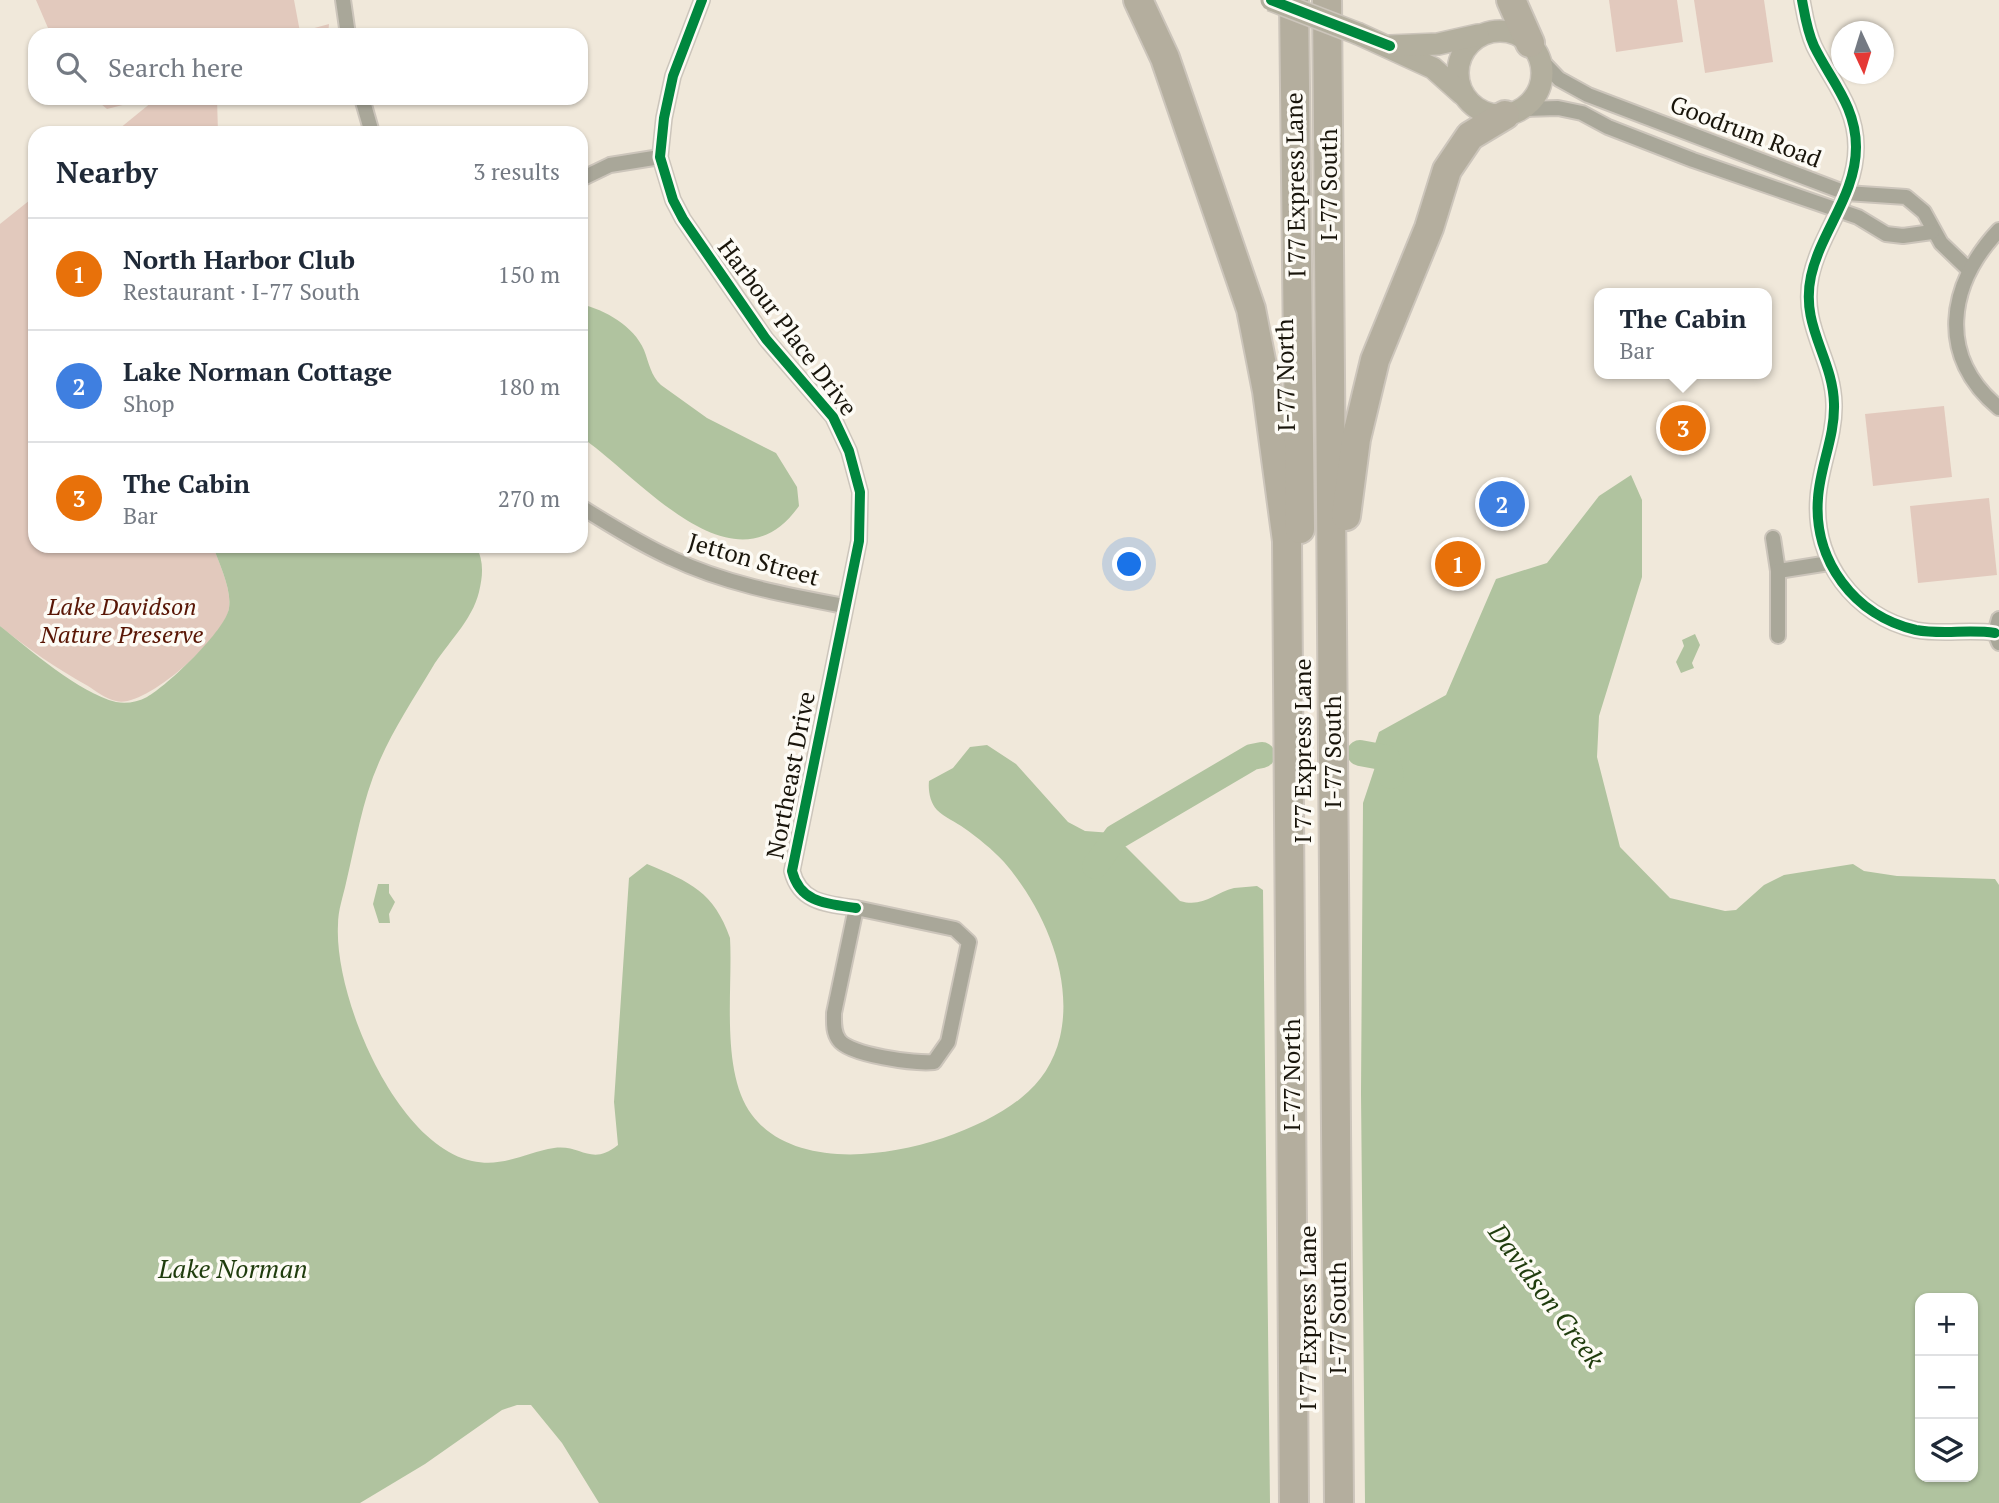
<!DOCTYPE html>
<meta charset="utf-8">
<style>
body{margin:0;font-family:"PT Serif",serif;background:#f6f6f7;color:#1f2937}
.controls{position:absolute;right:21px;bottom:21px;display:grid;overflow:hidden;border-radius:14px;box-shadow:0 2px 5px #0004}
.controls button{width:63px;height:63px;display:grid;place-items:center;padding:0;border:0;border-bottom:2px solid #e0e1e3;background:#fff;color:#1f2937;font:35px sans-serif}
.compass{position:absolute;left:1831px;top:21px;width:63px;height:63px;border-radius:50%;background:#fff;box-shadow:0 2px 5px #0004;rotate:176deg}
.you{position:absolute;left:1130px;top:565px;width:24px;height:24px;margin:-18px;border:5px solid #fff;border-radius:50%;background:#1a73e8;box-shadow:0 0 0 10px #1a73e833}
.badge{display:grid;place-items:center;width:46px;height:46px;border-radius:50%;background:#645f53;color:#fff;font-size:23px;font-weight:700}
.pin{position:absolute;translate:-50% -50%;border:4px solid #fff;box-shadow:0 2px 7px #0006}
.popup{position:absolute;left:1594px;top:288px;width:178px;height:91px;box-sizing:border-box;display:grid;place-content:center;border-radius:14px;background:#fff;filter:drop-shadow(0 2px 5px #0005);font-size:23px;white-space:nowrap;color:#747a83}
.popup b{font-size:26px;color:#1f2937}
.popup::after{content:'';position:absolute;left:50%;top:100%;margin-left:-14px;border:14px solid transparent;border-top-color:#fff}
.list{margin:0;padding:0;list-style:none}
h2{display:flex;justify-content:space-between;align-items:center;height:91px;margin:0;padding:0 28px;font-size:30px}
h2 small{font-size:23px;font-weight:400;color:#747a83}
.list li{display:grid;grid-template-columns:46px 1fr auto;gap:21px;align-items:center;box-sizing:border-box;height:112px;padding:0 28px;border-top:2px solid #e0e1e3}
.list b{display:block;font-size:26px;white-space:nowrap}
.list p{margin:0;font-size:23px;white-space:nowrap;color:#747a83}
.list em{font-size:23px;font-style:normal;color:#747a83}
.icon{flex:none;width:38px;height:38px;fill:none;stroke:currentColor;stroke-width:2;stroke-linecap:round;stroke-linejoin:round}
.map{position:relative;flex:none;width:1999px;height:1503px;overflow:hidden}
.search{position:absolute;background:#fff;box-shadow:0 2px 5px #0004;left:28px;top:28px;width:560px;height:77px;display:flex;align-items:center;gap:18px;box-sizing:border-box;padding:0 24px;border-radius:21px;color:#747a83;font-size:26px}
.panel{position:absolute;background:#fff;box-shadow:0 2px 5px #0004;left:28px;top:126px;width:560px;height:427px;border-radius:21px}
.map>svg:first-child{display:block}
.green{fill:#e2c9bd}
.water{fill:#b0c39f;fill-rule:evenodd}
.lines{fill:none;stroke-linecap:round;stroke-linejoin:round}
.river{stroke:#b0c39f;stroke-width:26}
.street-casing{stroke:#ccc5bb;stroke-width:18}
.secondary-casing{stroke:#ccc5bb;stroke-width:24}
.highway-casing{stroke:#ccc5bb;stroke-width:32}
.street{stroke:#a9a799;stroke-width:14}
.secondary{stroke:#b3af9e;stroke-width:21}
.highway{stroke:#b4ae9e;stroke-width:28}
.secondary-bridge-casing{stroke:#ccc5bb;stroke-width:24;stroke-linecap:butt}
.secondary-bridge{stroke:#b3af9e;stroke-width:21}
.cycleway-casing{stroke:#fdfbf5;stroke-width:15}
.cycleway{stroke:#00873e;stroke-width:10}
.labels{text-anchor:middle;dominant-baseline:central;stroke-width:7;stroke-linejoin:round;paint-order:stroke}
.street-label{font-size:24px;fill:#19150b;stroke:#fdfbf5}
.park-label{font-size:24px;font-style:italic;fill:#591605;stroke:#fdfbf5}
.water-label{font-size:26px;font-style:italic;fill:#1f3c0d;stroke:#fdfbf5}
</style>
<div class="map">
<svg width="1999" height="1503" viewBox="0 0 1999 1503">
<rect width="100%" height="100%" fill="#f0e8da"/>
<g class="green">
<polygon points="36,0 294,0 300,32 329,24 328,35 51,35"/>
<polygon points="1609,0 1677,0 1683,42 1616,52"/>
<polygon points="1694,0 1764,0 1773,62 1705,73"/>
<polygon points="94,98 150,98 107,109"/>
<polygon points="157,98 217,98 218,133 114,133"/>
<path d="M 35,196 L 35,546 L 213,546 C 219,564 232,589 229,608 C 226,636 144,710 116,701 C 106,699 96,691 88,686 C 56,668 28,649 0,626 L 0,224 Z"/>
<polygon points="1944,406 1952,477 1873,486 1865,414"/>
<polygon points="1989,498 1997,575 1918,583 1910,506"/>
</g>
<g class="water">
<path d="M 581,304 C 605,310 634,326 644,350 C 649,363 651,376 661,385 L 707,418 L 776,453 L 797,487 L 799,506 C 734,598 638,475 581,437 Z"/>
<path d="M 1631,475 L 1642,500 L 1642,577 L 1599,716 L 1597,757 L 1620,847 L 1670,898 L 1725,911 L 1736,910 L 1764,885 L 1784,875 L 1853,864 L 1864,871 L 1897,876 L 1995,879 L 1999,885 L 1999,1503 L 1365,1503 L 1361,1094 L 1363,803 L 1375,767 L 1372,753 L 1379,732 L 1446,695 L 1496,579 L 1547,563 L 1599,496 ZM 1973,1298 L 1973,1477 L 1920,1477 L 1920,1298 Z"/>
<path d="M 213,546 L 476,546 C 484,561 483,575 479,592 C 472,621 447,643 432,668 C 414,698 394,728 380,760 C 362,800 356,842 346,883 C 343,897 338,910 338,925 C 334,996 395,1144 472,1161 C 504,1168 526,1152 554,1148 C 581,1144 591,1167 618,1145 L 614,1102 L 629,878 L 647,864 C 690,882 714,892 730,938 C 733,990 720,1072 752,1115 C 807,1188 962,1146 1021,1098 C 1041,1082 1054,1062 1060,1037 C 1074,976 1043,907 1004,862 C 993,850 977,837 964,828 C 956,822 944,817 937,810 C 930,803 928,790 929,781 L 953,768 L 970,747 L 987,745 L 1016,764 L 1068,822 L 1085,831 L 1112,833 L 1180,901 C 1203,908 1214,893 1234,888 C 1242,887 1250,887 1257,886 L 1263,890 L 1270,1503 L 599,1503 L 562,1443 L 531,1405 L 517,1405 L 502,1410 L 425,1464 L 360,1503 L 0,1503 L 0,626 C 29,649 79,693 116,702 C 126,704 138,702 147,697 C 167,686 226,630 229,608 C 232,589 219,564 213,546 Z"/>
<polygon points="1695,634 1700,645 1692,663 1694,668 1681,673 1676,662 1684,646 1682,640"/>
<polygon points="378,884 389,884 389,893 395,902 389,914 390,923 379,923 373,904"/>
</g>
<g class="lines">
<g class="river">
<polyline points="1360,753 1387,758 1391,776"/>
<polyline points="1095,866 1116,837 1252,757 1262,755"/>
</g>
<g class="street-casing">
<g id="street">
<polyline points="343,0 348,35"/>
<path d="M 702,0 L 673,76 L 664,118 L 660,157 L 673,200 L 683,219 L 766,339 L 833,417 L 849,451 L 860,492 L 859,541 L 792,871 C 800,903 827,904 856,908"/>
<path d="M 1802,0 C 1805,16 1807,31 1814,46 C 1831,81 1856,106 1856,147 C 1856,195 1821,231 1811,276 C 1800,327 1833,357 1834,404 C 1835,437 1820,466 1818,498 C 1813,560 1854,616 1916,630 C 1942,635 1969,629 1995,633"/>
<polyline points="1540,59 1559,79 1588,95 1846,193 1906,197 1924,212 1941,243 1968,269"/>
<polyline points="362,98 372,133"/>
<polyline points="1523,109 1558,108 1582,113 1608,127 1693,160 1858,217 1886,234 1903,236 1932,232"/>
<polyline points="581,179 610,165 660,157"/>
<path d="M 1999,230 C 1947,285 1937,357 1999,408"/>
<path d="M 581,507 C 610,525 640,544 671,558 C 725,584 786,595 844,606"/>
<polyline points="1773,538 1778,571 1829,563"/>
<polyline points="1778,571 1778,636"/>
<polyline points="1999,619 1995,633 1999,643"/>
<path d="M 856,908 L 955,929 L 969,942 L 948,1042 L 934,1062 C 916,1064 849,1055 839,1040 C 833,1032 834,1022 834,1013 Z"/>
</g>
</g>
<g class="secondary-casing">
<g id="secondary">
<circle cx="1500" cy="73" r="42"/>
<polyline points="1359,34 1433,68 1462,94"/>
<polyline points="1390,46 1438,44 1478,35"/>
</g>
</g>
<g class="highway-casing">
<g id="highway">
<polyline points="1138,0 1165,58 1251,309 1267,391 1287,541 1294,1503"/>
<polyline points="1294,0 1300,529"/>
<polyline points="1327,0 1339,1503"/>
<polyline points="1511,0 1530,43"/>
<polyline points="1346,516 1356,439 1375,360 1429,228 1447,170 1470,136 1505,115"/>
</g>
</g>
<use href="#street" class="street"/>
<use href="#secondary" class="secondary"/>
<use href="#highway" class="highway"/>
<g class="secondary-bridge-casing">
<polyline id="secondary-bridge" points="1271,0 1359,34"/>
</g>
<use href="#secondary-bridge" class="secondary-bridge"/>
<g class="cycleway-casing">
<g id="cycleway">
<path d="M 702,0 L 673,76 L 664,118 L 660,157 L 673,200 L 683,219 L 766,339 L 833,417 L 849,451 L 860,492 L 859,541 L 792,871 C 800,903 827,904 856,908"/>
<polyline points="1271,0 1390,46"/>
<path d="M 1802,0 C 1805,16 1807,31 1814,46 C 1831,81 1856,106 1856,147 C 1856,195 1821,231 1811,276 C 1800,327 1833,357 1834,404 C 1835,437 1820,466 1818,498 C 1813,560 1854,616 1916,630 C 1942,635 1969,629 1995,633"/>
</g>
</g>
<use href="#cycleway" class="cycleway"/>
</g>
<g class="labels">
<g class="street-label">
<text transform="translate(1746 131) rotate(21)">Goodrum Road</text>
<text transform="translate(1295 185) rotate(-91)">I 77 Express Lane</text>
<text transform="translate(1328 185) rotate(-90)">I-77 South</text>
<text transform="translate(788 327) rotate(53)">Harbour Place Drive</text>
<text transform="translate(1285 375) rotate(-91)">I-77 North</text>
<text transform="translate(754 559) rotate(16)">Jetton Street</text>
<text transform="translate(1302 751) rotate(-90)">I 77 Express Lane</text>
<text transform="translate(1332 752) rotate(-90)">I-77 South</text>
<text transform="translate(790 775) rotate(-79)">Northeast Drive</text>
<text transform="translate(1291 1075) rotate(-90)">I-77 North</text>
<text transform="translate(1307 1318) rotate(-90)">I 77 Express Lane</text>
<text transform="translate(1337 1318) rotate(-90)">I-77 South</text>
</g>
<g class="park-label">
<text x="122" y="606">Lake Davidson<tspan x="122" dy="28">Nature Preserve</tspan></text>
</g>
<g class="water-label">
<text x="233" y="1268">Lake Norman</text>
<text transform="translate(1547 1295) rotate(53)">Davidson Creek</text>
</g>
</g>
</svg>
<div class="controls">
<button>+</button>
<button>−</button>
<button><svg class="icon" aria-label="layers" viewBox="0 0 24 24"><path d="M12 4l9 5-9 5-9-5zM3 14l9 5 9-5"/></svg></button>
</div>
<svg class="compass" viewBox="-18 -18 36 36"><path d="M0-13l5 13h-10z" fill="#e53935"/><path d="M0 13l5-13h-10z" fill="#747a83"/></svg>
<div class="you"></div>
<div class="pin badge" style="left:1458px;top:564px;background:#e8710a">1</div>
<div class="pin badge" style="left:1502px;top:504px;background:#3f7fe0">2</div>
<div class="pin badge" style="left:1683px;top:428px;background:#e8710a">3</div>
<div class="popup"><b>The Cabin</b>Bar</div>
<div class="search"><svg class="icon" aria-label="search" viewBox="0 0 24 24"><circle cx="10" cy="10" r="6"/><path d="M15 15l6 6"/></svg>Search here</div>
<section class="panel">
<h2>Nearby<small>3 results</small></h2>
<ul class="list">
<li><span class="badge" style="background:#e8710a">1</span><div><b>North Harbor Club</b><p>Restaurant · I-77 South</p></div><em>150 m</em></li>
<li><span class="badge" style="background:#3f7fe0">2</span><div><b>Lake Norman Cottage</b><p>Shop</p></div><em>180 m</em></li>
<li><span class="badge" style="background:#e8710a">3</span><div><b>The Cabin</b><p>Bar</p></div><em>270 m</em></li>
</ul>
</section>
</div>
